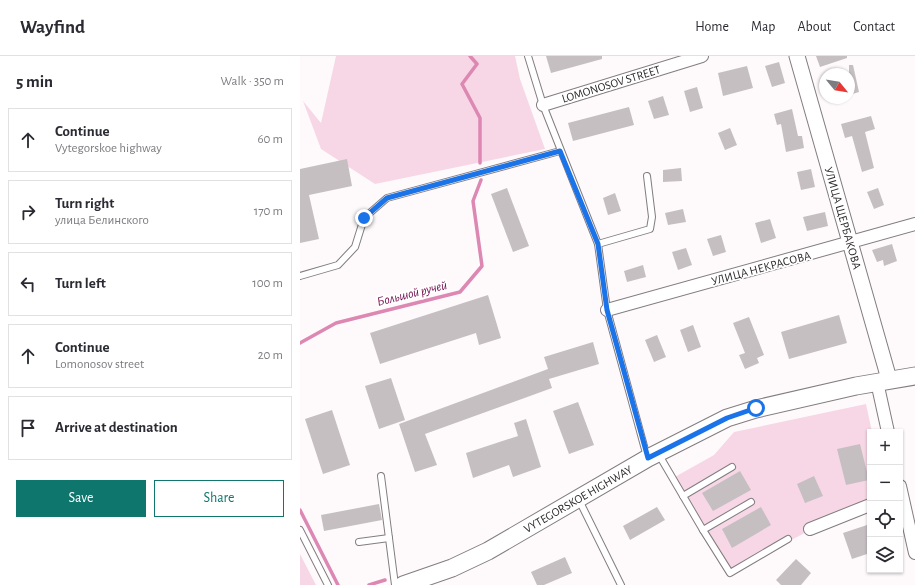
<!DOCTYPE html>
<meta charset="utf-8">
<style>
body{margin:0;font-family:"Alegreya Sans",sans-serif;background:#f7f7f7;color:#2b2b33}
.controls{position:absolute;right:12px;bottom:12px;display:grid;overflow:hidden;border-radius:0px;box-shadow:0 1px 3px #0004}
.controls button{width:36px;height:36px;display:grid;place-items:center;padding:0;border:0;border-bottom:1px solid #e1e1e2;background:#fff;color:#2b2b33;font:20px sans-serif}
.compass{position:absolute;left:519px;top:12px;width:36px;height:36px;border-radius:50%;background:#fff;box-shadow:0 1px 3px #0004;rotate:120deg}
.stop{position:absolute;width:12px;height:12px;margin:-9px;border:3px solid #1a73e8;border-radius:50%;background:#fff}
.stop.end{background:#1a73e8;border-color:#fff;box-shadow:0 1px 4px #0008}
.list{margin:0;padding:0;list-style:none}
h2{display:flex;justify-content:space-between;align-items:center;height:52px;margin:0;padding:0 16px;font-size:17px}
h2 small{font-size:13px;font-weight:400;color:#7c7c81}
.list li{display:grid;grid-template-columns:26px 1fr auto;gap:12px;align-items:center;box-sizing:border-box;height:64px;margin:0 8px 8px;padding:0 8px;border:1px solid #e1e1e2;border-radius:0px}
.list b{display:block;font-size:15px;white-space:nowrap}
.list p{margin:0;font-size:13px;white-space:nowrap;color:#7c7c81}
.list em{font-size:13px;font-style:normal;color:#7c7c81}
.actions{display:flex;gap:8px;padding:12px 16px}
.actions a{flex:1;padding:9px 0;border:1px solid #0f766e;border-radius:0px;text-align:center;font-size:14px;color:#0f766e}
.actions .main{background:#0f766e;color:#fff}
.icon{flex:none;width:22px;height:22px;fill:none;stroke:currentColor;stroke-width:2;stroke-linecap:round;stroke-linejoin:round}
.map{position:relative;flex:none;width:615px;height:529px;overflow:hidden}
header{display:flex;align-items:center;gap:24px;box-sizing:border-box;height:56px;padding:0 20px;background:#fff;border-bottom:1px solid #e1e1e2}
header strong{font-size:19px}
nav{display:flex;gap:22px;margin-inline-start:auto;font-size:14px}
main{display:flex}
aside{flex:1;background:#fff}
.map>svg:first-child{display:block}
.green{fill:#f7d7e5}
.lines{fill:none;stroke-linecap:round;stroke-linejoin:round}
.stream{stroke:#dc88b2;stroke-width:3.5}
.building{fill:#c5bfc2}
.service-casing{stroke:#837d80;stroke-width:8}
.minor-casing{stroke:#837d80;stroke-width:14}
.tertiary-casing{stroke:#837d80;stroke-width:17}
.secondary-casing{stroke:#837d80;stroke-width:19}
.service{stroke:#fff;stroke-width:6}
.minor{stroke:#fff;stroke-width:12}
.tertiary{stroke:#fff;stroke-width:15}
.secondary{stroke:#fff;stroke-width:17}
.route{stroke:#1a73e8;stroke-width:5}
.labels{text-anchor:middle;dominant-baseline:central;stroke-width:3.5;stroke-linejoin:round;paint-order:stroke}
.street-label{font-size:12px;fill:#2d2a2b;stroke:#fff}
.water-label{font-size:13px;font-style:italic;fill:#740f4e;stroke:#fff}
</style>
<header>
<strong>Wayfind</strong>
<nav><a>Home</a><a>Map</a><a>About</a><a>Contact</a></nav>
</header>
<main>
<aside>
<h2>5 min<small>Walk · 350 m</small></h2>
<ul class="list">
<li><svg class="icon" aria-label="ahead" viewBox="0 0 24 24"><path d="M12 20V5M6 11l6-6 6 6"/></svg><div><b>Continue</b><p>Vytegorskoe highway</p></div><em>60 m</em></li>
<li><svg class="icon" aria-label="right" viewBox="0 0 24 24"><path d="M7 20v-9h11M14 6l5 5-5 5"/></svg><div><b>Turn right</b><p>улица Белинского</p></div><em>170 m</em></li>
<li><svg class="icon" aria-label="left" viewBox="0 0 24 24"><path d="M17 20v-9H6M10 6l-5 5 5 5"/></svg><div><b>Turn left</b></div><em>100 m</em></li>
<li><svg class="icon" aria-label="ahead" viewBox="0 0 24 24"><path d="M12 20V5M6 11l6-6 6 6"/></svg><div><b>Continue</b><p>Lomonosov street</p></div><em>20 m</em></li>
<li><svg class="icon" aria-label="arrive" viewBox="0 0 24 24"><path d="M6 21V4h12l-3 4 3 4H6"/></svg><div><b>Arrive at destination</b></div></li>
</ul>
<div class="actions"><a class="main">Save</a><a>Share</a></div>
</aside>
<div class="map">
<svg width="615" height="529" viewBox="0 0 615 529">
<rect width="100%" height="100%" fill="#fefafc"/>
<g class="green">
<polygon points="36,0 215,0 220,23 245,93 75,128 21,93 3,45 21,67"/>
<polygon points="566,348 572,376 570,376 570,442 430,517 373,422 414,399 434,376"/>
<polygon points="0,498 16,529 0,529"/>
</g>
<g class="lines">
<g class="stream">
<polyline points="170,0 177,8 162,28 180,62 180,107"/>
<polyline points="0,287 36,267 160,236 182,210 173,145 181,124"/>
<polyline points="0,454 38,529"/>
<polyline points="69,529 85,524"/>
</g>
</g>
<g class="building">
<polygon points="246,0 302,0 302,3 251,17"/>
<polygon points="516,0 547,0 547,2 520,11"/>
<polygon points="479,6 485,27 472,31 465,10"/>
<polygon points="549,9 553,9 559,36 549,39"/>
<polygon points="447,10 453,32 423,40 418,17"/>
<polygon points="397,31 403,52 390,56 384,35"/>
<polygon points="363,40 369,59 354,63 348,45"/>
<polygon points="329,51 334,69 273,85 268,67"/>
<polygon points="492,53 498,80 502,80 504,92 486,96 481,68 477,69 474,58"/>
<polygon points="571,60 575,73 565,76 574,112 562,116 552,80 545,82 541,68"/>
<polygon points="430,72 437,89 425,94 418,77"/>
<polygon points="47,103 52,130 9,139 19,183 0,187 0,113"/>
<polygon points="381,112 382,125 363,126 363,114"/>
<polygon points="511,113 515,131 501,134 497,116"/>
<polygon points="207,132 229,190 213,196 191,138"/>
<polygon points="578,132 584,149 574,153 567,136"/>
<polygon points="315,137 321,155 308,159 303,142"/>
<polygon points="383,153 386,166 368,169 365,157"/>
<polygon points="525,156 528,170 507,175 503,161"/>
<polygon points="470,163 476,182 461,187 455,167"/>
<polygon points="421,179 426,196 413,200 407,183"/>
<polygon points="592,188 597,205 584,210 583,204 577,206 572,194"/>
<polygon points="386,192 392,209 378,214 372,196"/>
<polygon points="343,209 346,221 327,226 324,215"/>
<polygon points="188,239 201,282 179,289 176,277 80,308 70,277"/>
<polygon points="539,259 547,287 489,303 481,276"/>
<polygon points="449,261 464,299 457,302 459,307 445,313 439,299 445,297 433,267"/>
<polygon points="393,269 401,291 388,296 380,274"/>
<polygon points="357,279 366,301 354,306 345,284"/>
<polygon points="293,286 299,308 249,323 252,332 125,378 137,409 115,416 99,368 248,313 244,301"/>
<polygon points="91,322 105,364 79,373 65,330"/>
<polygon points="278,346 294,389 269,398 253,355"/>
<polygon points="32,354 50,409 23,418 5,363"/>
<polygon points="226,363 241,411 213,421 209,409 173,422 166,397 218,380 214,367"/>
<polygon points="560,388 569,424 546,429 537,393"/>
<polygon points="440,415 451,434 413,455 402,437"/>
<polygon points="514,420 523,440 505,447 497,428"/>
<polygon points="79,448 82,464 24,475 21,459"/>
<polygon points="357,451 365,464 330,484 323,470"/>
<polygon points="461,451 471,469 432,492 422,473"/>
<polygon points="570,468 570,497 552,503 543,477"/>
<polygon points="265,501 272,517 244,529 237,529 231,516"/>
<polygon points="496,503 511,517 501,529 481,529 476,524"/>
</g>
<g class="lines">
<g class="service-casing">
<g id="service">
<polyline points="228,0 243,49 298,188 307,254 347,401"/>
<polyline points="298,188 350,173 352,161 347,120"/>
<polyline points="0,220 38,209 55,191 64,162 87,142 260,95"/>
<polyline points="359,399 403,474 430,517 488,483"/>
<polyline points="81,420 95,529"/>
<polyline points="383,440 432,411"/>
<polyline points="279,444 321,529"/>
<polyline points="0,474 28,529"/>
<polyline points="403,474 451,446"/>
<polyline points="59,486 89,482"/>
</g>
</g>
<g class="minor-casing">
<g id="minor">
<polyline points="243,49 402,0"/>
<polyline points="307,254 615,168"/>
<polyline points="577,326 588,376"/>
<polyline points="600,430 615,497"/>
<polyline points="510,473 570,449"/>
</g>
</g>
<g class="tertiary-casing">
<polyline id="tertiary" points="497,0 589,323"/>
</g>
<g class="secondary-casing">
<polyline id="secondary" points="103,529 152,512 188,495 348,402 427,362 456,353 556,330 615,320"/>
</g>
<use href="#service" class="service"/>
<use href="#minor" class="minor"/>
<use href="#tertiary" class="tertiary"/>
<use href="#secondary" class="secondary"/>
</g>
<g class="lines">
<polyline class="route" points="64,162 87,142 260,95 298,188 307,254 348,402 427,362 456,352"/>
</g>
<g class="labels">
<g class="street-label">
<text transform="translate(311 28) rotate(-17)">LOMONOSOV STREET</text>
<text transform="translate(543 162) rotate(74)">УЛИЦА ЩЕРБАКОВА</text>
<text transform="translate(461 212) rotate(-15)">УЛИЦА НЕКРАСОВА</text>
<text transform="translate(278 443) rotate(-30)">VYTEGORSKOE HIGHWAY</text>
</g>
<g class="water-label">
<text transform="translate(112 238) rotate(-14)">Большой ручей</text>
</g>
</g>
</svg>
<div class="controls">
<button>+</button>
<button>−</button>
<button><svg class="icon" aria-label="locate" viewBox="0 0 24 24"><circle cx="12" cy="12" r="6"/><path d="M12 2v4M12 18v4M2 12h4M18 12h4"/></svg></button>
<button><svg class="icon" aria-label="layers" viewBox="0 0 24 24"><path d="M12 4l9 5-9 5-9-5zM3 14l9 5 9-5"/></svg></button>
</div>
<svg class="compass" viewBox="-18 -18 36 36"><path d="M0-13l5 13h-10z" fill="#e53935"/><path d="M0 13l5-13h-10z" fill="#7c7c81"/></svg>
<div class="stop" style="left:456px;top:352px"></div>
<div class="stop end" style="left:64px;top:162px"></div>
</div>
</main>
